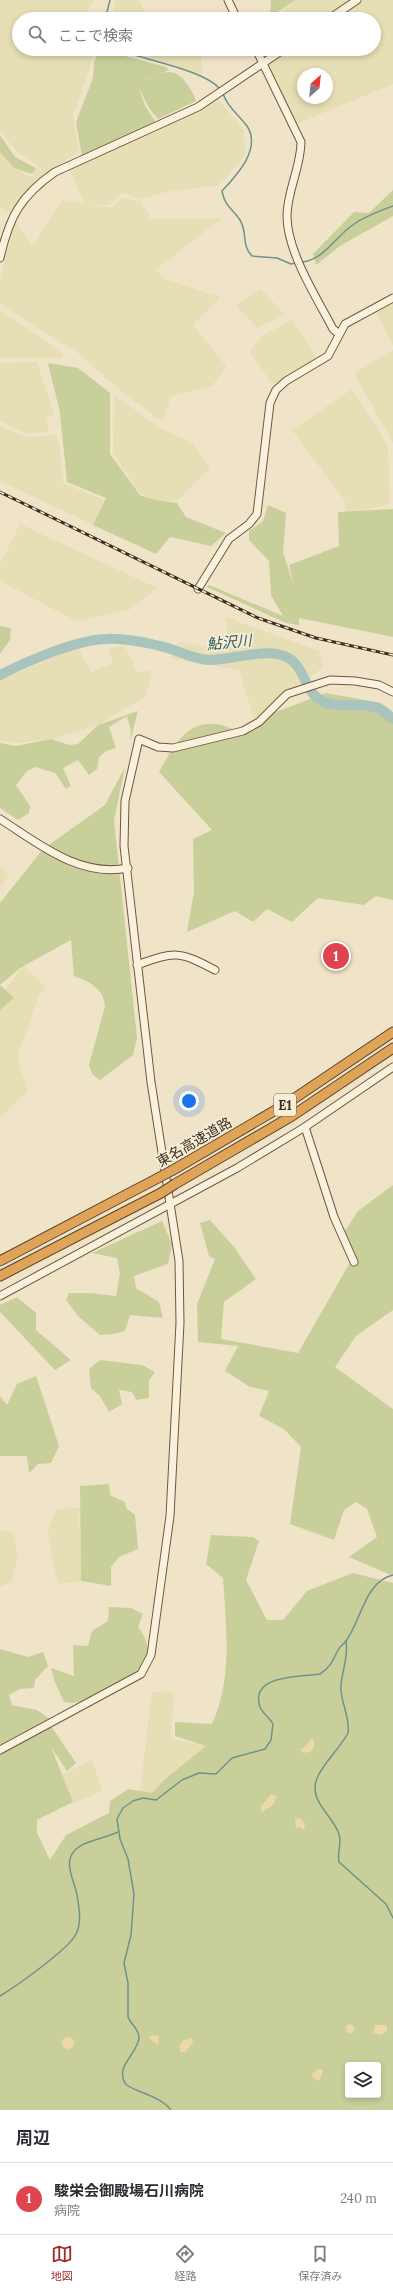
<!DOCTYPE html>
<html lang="ja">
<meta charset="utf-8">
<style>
body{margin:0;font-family:Lora,"Noto Sans JP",serif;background:#f7f7f7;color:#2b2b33}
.controls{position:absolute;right:12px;bottom:12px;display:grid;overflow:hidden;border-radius:4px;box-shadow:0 2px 6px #0003}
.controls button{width:36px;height:36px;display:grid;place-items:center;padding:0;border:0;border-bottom:1px solid #e1e1e2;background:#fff;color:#2b2b33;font:20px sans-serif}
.compass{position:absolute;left:297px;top:68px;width:36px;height:36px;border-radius:50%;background:#fff;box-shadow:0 2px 6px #0003;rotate:27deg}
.you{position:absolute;left:189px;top:1101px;width:14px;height:14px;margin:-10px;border:3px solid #fff;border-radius:50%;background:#1a73e8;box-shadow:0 0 0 6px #1a73e833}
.badge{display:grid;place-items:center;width:26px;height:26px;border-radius:50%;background:#9e2a2b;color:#fff;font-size:13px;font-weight:700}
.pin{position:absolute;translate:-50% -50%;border:2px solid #fff;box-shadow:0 1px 4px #0006}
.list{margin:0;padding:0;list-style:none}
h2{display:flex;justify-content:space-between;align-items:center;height:52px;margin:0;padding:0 16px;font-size:17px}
h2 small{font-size:13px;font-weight:400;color:#7c7c81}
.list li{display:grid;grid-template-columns:26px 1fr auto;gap:12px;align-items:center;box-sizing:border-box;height:72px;padding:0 16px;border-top:1px solid #e1e1e2}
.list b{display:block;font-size:15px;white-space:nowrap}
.list p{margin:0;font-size:13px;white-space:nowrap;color:#7c7c81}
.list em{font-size:13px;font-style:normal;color:#7c7c81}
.icon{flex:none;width:22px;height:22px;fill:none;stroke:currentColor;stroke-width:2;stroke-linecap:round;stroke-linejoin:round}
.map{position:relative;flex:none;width:393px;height:2110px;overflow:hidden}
.search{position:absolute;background:#fff;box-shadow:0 2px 6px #0003;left:12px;right:12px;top:12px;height:44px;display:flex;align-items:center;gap:10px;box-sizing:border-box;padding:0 14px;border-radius:22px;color:#7c7c81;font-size:15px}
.sheet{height:124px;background:#fff}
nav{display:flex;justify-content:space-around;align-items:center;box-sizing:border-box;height:56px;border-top:1px solid #e1e1e2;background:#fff;font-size:11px;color:#7c7c81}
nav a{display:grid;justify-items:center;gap:2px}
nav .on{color:#9e2a2b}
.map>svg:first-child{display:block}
.farmland{fill:#e6deb5;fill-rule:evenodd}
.green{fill:#c9cf9b;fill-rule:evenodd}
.sand{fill:#ecd9a5}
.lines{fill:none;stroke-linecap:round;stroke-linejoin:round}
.stream{stroke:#6f938a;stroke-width:1.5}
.river{stroke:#a9c4bc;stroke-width:10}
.secondary-casing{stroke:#6f573f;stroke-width:9}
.highway-casing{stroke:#5b4430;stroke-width:11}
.secondary{stroke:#faf1dc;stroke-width:7}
.highway{stroke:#e0a458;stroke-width:9}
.rail-casing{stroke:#3d2e20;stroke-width:3}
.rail{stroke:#f7eed8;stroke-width:1.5;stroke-dasharray:4.5;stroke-linecap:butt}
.highway-bridge-casing{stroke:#5b4430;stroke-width:11;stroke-linecap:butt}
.highway-bridge{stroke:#e0a458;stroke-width:9}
.labels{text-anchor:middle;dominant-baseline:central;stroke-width:3.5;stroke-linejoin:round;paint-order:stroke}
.shield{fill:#f7eed8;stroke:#756857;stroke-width:1}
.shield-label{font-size:13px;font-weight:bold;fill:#3d2e20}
.street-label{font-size:14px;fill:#3d2e20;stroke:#f7eed8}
.water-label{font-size:15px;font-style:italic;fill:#2f5d5a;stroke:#f7eed8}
</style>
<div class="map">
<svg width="393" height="2110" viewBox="0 0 393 2110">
<rect width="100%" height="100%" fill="#f0e4c8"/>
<g class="farmland">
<polygon points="0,0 94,0 88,8 92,19 19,19 19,49 94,49 89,71 73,115 79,152 49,171 50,172 10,214 0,207 0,150 14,168 31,177 36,168 43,170 16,151 0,130"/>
<polygon points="116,0 139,0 146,17 150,19 117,19 113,9"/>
<path d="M 296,0 L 393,0 L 393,84 L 294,125 L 256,49 L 374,49 L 374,19 L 272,19 ZM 303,74 L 327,74 L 327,98 L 303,98 Z"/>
<polygon points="135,49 200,49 203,77 140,53"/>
<polygon points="218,99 244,130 245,155 220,185 166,192 141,199 122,193 109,205 86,204 113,208 121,198 141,202 151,219 221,219 155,270 165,279 220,297 193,325 226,366 212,386 171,396 163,422 121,391 78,353 0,304 0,279 15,223 33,246 62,200 84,203 70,169"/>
<polygon points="261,289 285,315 257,328 236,305"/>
<polygon points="393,302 393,346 376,311"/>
<polygon points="0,311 64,354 61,358 0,358"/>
<polygon points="292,320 317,358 273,385 250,352 261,337"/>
<polygon points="393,350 393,443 354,373"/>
<polygon points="37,362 54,414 47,419 48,432 26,433 0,421 0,363"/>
<polygon points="352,389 388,446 390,504 346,514 345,501 292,430"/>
<polygon points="114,395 162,429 193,443 210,469 177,500 161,502 140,493 113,453"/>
<polygon points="0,426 29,438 56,434 60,449 63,483 104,500 93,525 0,481"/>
<polygon points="20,524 157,588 129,610 76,621 0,581 0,564"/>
<polygon points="226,617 319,651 323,667 244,728 254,718 239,670 169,658 179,642 228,650"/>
<polygon points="125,646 137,672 152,671 146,696 98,725 51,739 20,743 0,740 0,680 78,647 91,672 113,663 108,648"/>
<polygon points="0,868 10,876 0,887"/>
<polygon points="23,966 45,987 38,998 17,1057 28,1091 0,1118 0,1010 14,998 5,990"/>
<polygon points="79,1508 81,1581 59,1584 54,1567 48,1530 57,1509"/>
<polygon points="0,1530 13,1532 18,1555 12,1581 0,1587"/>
<polygon points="152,1692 174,1693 171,1739 206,1746 168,1776 152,1793 140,1791"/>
<polygon points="92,1760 102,1791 74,1803 62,1775"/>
</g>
<g class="green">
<polygon points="271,0 296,0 272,15 270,13"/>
<path d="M 99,49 L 166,67 L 169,70 L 142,81 C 150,79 161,72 169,72 C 182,72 193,91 196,101 L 158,119 L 149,108 L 139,88 L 145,106 L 157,124 L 82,156 L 76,122 L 93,78 L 94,63 Z"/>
<polygon points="0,135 15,157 36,168 32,174 14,168 0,152"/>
<polygon points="393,190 393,216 340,246 316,265 313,254 354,212 369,213"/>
<polygon points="48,363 78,368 110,393 110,454 140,495 156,500 177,503 186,517 226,533 211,546 170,537 156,554 93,525 106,498 67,482 60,413"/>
<polygon points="268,505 286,513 283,552 294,586 289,565 339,546 338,512 393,509 393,637 299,618 299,625 286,623 207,587 209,585 283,616 271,595 269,561 249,540 249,531 263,521"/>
<polygon points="0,626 11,628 10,640 0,654"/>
<path d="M 326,693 L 381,703 L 393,720 L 393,900 L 376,896 L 364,905 L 318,898 L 292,922 L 267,909 L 253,922 L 235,911 L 187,932 L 194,892 L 193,839 L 212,830 L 159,772 C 172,749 185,720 217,724 C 225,725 233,730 240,732 L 273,713 Z"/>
<polygon points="138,711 130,742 131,731 127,716 109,727 116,748 106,751 99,757 97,769 89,775 78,760 63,768 71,786 66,789 55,773 35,767 27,771 16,785 30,806 29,813 18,820 0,808 0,743 16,746 51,739 69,745 78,744 98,725"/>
<path d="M 125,767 L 114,820 L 137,1038 L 133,1055 L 100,1080 L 93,1075 L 89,1065 L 105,1006 C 103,987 89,982 74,976 L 71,940 L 20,968 L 0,985 L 14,998 L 0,1010 L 0,903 L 43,849 L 105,805 Z"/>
<polygon points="393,1185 393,1310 356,1336 335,1367 393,1409 393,1576 349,1557 377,1537 367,1509 356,1502 344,1510 334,1540 290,1524 301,1447 284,1429 259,1416 269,1391 250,1387 225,1371 238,1346 198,1342 197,1304 215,1259 209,1256 200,1223 210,1220 234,1247 256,1279 224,1302 221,1339 298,1353 352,1259 345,1231 358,1211"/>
<polygon points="162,1221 172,1244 168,1264 134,1276 136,1288 159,1302 163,1318 130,1315 125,1331 114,1334 100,1335 78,1316 66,1300 69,1293 91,1293 116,1296 120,1274 117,1258 92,1253"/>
<polygon points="17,1297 36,1313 36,1330 71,1360 55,1370 0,1312 0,1305"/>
<polygon points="100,1360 142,1365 155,1372 149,1381 149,1398 136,1400 132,1392 119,1390 122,1404 109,1412 100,1396 91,1388 89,1369"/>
<polygon points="36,1376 59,1446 51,1463 38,1464 29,1473 27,1456 0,1456 0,1396 7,1405 17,1384"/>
<polygon points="109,1484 110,1495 125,1502 126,1508 135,1515 138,1549 119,1557 111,1567 111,1586 81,1581 80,1486"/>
<path d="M 211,1535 L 253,1537 L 259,1541 L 246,1580 L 267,1620 L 283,1620 L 307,1591 L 353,1573 L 393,1583 L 393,2110 L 0,2110 L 0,1649 L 28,1657 L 43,1652 L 48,1666 L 35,1680 L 34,1688 L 20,1689 L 9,1695 L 12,1705 L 37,1710 L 53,1721 L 51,1726 L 76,1763 L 67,1771 L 51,1747 L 73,1802 L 37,1820 L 37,1833 L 50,1860 L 66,1835 L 109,1813 L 110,1801 L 128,1789 L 152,1793 L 166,1778 L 206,1746 L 175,1736 L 175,1722 L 212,1724 C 233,1678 226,1626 223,1578 L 206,1564 ZM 348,2065 L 378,2065 L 378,2095 L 348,2095 Z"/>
<path d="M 109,1607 L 131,1608 L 143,1614 L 138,1627 C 164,1660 132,1679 106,1691 C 92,1698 80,1705 64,1702 L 55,1682 L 51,1668 L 74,1676 L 73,1645 L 88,1646 L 92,1631 L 108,1621 Z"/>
</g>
<g class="sand">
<polygon points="311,1739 314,1740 314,1747 310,1752 303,1753 300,1750 306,1746"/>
<polygon points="271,1794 277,1797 272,1806 262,1812 261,1807"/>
<polygon points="300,1818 305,1824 304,1830 301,1827 296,1828 295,1819"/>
<circle cx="350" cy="2029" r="4.5"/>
<polygon points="375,2025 387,2025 387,2031 381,2035 373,2033"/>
<polygon points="154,2035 159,2036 158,2045 148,2037"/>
<circle cx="68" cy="2043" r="6"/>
<polygon points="192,2038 193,2042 186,2052 181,2052 179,2046 184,2040"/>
<polygon points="318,2069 322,2069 323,2072 319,2081 312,2077 313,2073"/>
</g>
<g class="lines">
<g class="stream">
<polyline points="110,0 107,12 111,19"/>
<path d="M 126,49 C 131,55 138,56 145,58 C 165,64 208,74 220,89"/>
<path d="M 223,94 C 228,108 239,115 247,126 C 262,149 236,176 222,191 C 225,207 232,208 240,220 C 248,233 241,245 252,256 L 277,258 L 291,264 L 296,263"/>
<path d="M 302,262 C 324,260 336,236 354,224 C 365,216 380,211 393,206"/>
<path d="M 346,1641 C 349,1660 340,1674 341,1690 C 342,1705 350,1718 348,1733 C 340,1748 326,1760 318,1776 C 306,1800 333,1815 339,1834 C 342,1843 337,1852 339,1862 L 386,1904 L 393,1918"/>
<path d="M 0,1996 C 15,1987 69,1949 76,1934 C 82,1923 79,1907 77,1895 C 75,1883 66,1868 71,1856 C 77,1841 104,1839 118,1832"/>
<path d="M 171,2110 C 159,2094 129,2091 125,2083 C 115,2066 138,2053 139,2038 C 139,2028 131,2025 128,2017 L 128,1983 L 124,1963 L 131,1935 L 134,1894 L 128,1859 L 120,1839 L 117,1819 L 123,1808 L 133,1801 L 143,1798 L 156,1800 L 182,1780 L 199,1773 L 216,1774 L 232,1758 L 265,1749 L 271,1740 L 273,1724 C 270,1718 263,1714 260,1707 C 249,1674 302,1677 320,1674 C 330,1668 333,1660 338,1650 C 340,1646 344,1644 346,1641 C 361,1621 365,1581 393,1575"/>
</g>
<path class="river" d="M 0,675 C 27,661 76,640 106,639 C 124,638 143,642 160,646 C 176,649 194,660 209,660 C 231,660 265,648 284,656 C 306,664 303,692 322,701 C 339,710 360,701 378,708 C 384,710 389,716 393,719"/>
<g class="secondary-casing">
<g id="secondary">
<polyline points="228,0 237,19"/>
<polyline points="329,19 357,0"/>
<path d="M 256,49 L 301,142 C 301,167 287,191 287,216 C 287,252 317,298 333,329 L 339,334"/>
<path d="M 0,258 C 9,218 20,196 55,172 L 198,107 L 284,49"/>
<polyline points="198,589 229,539 249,524 257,514 270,403 276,390 286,381 328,356 345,324 393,298"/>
<path d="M 0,819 C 38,843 79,878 128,868"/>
<path d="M 137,965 C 176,951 179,951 215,970"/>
<polyline points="305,1127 334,1217 354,1262"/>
<polyline points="0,1296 237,1168 305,1127 393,1067"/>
<polyline points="0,1750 141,1674 151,1655 170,1516 180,1323 179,1261 151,1082 124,846 125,801 139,739 158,747 173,748 243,731 259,722 287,694 330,680 355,681 379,685 393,692"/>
</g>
</g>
<g class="highway-casing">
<g id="highway">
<polyline points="173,1170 286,1104 393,1032"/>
<polyline points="175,1184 292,1116 393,1048"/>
<polyline points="0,1261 158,1178"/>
<polyline points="0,1276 161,1193"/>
</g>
</g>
<use href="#secondary" class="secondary"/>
<use href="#highway" class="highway"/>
<g class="rail-casing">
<polyline id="rail" points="0,492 258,618 316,638 393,655"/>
</g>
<use href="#rail" class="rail"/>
<g class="highway-bridge-casing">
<g id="highway-bridge">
<polyline points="158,1178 173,1170"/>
<polyline points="161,1193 175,1184"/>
</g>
</g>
<use href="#highway-bridge" class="highway-bridge"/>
</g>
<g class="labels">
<rect class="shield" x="274" y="1094" width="22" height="22" rx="3"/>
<g class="shield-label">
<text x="285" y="1105">E1</text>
</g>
<g class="street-label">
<text transform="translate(194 1142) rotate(-30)">東名高速道路</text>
</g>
<g class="water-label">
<text transform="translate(229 642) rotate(-5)">鮎沢川</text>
</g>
</g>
</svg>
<div class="controls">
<button><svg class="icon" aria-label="layers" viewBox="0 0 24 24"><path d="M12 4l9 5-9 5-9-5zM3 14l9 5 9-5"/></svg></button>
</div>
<svg class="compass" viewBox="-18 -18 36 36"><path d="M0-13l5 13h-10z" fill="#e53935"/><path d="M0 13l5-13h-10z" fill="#7c7c81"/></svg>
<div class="you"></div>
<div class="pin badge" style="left:336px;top:956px;background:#e0444e">1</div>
<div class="search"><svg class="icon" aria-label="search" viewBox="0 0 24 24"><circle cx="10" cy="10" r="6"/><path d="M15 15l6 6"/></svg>ここで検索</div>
</div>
<section class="sheet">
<h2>周辺<small></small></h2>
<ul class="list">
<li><span class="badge" style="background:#e0444e">1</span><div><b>駿栄会御殿場石川病院</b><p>病院</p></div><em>240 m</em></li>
</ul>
</section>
<nav>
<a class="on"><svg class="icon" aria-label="map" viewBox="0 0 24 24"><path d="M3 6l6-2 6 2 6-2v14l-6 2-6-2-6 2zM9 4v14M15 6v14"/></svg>地図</a>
<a><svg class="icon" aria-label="directions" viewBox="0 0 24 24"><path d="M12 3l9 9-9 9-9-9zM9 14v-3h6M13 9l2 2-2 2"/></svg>経路</a>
<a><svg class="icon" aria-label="saved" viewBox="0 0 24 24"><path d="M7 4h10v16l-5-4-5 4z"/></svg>保存済み</a>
</nav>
